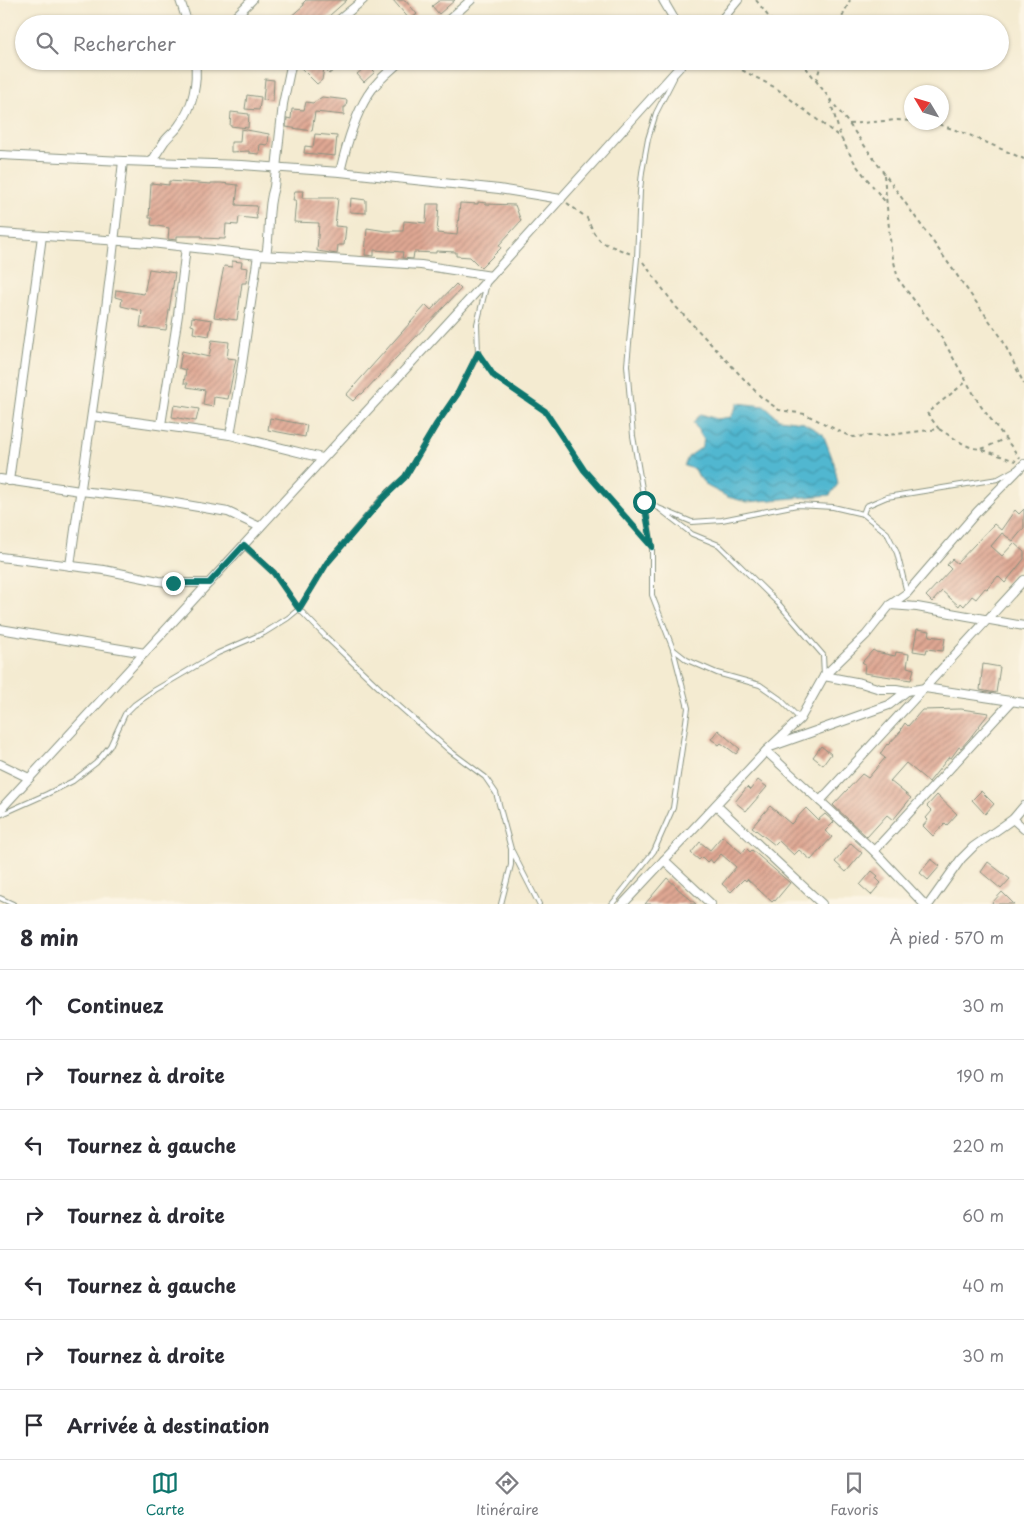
<!DOCTYPE html>
<html lang="fr">
<meta charset="utf-8">
<style>
body{margin:0;font-family:"Playpen Sans",sans-serif;background:#f2f2f3;color:#2b2b33}
.compass{position:absolute;left:904px;top:85px;width:45px;height:45px;border-radius:50%;background:#fff;box-shadow:0 1px 4px #0004;rotate:308deg}
.stop{position:absolute;width:15px;height:15px;margin:-11px;border:4px solid #0f766e;border-radius:50%;background:#fff}
.stop.end{background:#0f766e;border-color:#fff;box-shadow:0 1px 5px #0008}
.list{margin:0;padding:0;list-style:none}
h2{display:flex;justify-content:space-between;align-items:center;height:65px;margin:0;padding:0 20px;font-size:21px}
h2 small{font-size:16px;font-weight:400;color:#7c7c81}
.list li{display:grid;grid-template-columns:32px 1fr auto;gap:15px;align-items:center;box-sizing:border-box;height:70px;padding:0 20px;border-top:1px solid #e1e1e2}
.list b{display:block;font-size:19px;white-space:nowrap}
.list em{font-size:16px;font-style:normal;color:#7c7c81}
.icon{flex:none;width:28px;height:28px;fill:none;stroke:currentColor;stroke-width:2;stroke-linecap:round;stroke-linejoin:round}
.map{position:relative;flex:none;width:1024px;height:904px;overflow:hidden}
.search{position:absolute;background:#fff;box-shadow:0 1px 4px #0004;left:15px;right:15px;top:15px;height:55px;display:flex;align-items:center;gap:12px;box-sizing:border-box;padding:0 18px;border-radius:28px;color:#7c7c81;font-size:19px}
.sheet{height:555px;background:#fff}
nav{display:flex;justify-content:space-around;align-items:center;box-sizing:border-box;height:70px;border-top:1px solid #e1e1e2;background:#fff;font-size:14px;color:#7c7c81}
nav a{display:grid;justify-items:center;gap:2px}
nav .on{color:#0f766e}
.map>svg:first-child{display:block}
.water{fill:url(#water-waves);stroke:#387a82}
.building{fill:url(#building-hatch)}
.lines{fill:none;stroke-linecap:round;stroke-linejoin:round}
.service-casing{stroke:#8a9482;stroke-width:6}
.minor-casing{stroke:#8a9482;stroke-width:10}
.path{stroke:#8a9482;stroke-width:2;stroke-dasharray:4 4;stroke-linecap:butt}
.service{stroke:#fff;stroke-width:4}
.minor{stroke:#fff;stroke-width:8}
.route{stroke:#0f766e;stroke-width:6}
</style>
<div class="map">
<svg width="1024" height="904" viewBox="0 0 1024 904">
<defs>
<pattern id="water-waves" width="16" height="10" patternUnits="userSpaceOnUse" patternTransform="scale(1.25)"><rect width="16" height="10" fill="#51b7d0"/><path d="M0 5q4-4 8 0t8 0" fill="none" stroke="#4396aa"/></pattern>
<pattern id="building-hatch" width="6" height="6" patternUnits="userSpaceOnUse" patternTransform="scale(1.25)"><rect width="6" height="6" fill="#dfa793"/><path d="M-1 1l2-2M0 6l6-6M5 7l2-2" fill="none" stroke="#b48979"/></pattern>
</defs>
<rect width="100%" height="100%" fill="#fcf5e5"/>
<filter id="ink" filterUnits="userSpaceOnUse"><feTurbulence type="fractalNoise" baseFrequency=".02" numOctaves="2"/><feDisplacementMap in="SourceGraphic" scale="10" xChannelSelector="R" yChannelSelector="G"/><feConvolveMatrix kernelMatrix="1 2 1 2 8 2 1 2 1" color-interpolation-filters="sRGB"/></filter>
<filter id="wash" filterUnits="userSpaceOnUse"><feTurbulence type="fractalNoise" baseFrequency=".0096" numOctaves="4" result="noise"/><feDisplacementMap in="SourceGraphic" scale="20" xChannelSelector="R" yChannelSelector="G"/><feGaussianBlur stdDeviation="1.12" result="paint"/><feColorMatrix in="noise" values="0 0 0 0 0 0 0 0 0 0 0 0 0 0 0 0 0 1.4 0 .05"/><feComposite in="paint" operator="in"/></filter>
<g filter="url(#wash)">
<rect width="100%" height="100%" fill="#f4ebd1"/>
<polygon class="water" points="738,403 764,406 779,419 802,422 823,434 834,463 838,484 830,495 747,502 728,497 707,486 699,477 695,469 684,466 688,457 701,448 704,440 693,422 701,414 717,419 731,417"/>
<g id="blocks">
<g class="building">
<polygon points="306,0 347,0 320,24 282,24 304,5 303,3"/>
<polygon points="393,0 405,0 417,14 410,20"/>
<polygon points="440,0 455,0 439,14 432,6"/>
<polygon points="305,61 313,61 316,66 321,63 319,61 346,61 329,74 324,68 322,80 317,84 299,66"/>
<polygon points="358,61 378,61 371,68 375,72 364,82 357,74 363,69"/>
<polygon points="265,79 274,80 273,101 263,100"/>
<polygon points="247,95 261,97 259,110 245,109"/>
<polygon points="322,97 347,100 346,107 344,107 344,115 315,112 312,131 286,127 287,118 291,119 292,109 304,110 306,102 313,103"/>
<polygon points="231,112 249,114 248,128 230,126"/>
<polygon points="241,129 269,134 268,145 260,144 259,154 249,153 249,151 231,152 231,142 240,142"/>
<polygon points="315,134 337,136 335,156 304,153 305,146 313,147"/>
<polygon points="169,181 211,184 211,183 221,183 238,185 236,205 257,206 256,212 257,219 239,217 238,225 226,224 225,239 202,238 202,236 177,236 177,240 168,239 169,228 151,225 152,218 149,218 151,183 169,185"/>
<polygon points="295,191 303,191 302,198 338,198 335,226 346,227 344,245 338,245 337,254 317,251 319,223 294,222 296,200 293,200"/>
<polygon points="351,198 366,200 366,213 350,212"/>
<polygon points="478,202 486,203 486,204 515,205 521,221 499,245 501,248 481,268 470,257 456,256 456,252 436,251 436,253 414,252 413,259 402,258 403,252 374,250 374,256 365,255 367,228 386,231 403,231 404,221 426,223 427,204 439,204 437,233 457,235 460,203 478,204"/>
<polygon points="232,261 242,262 241,267 248,268 246,283 242,283 237,320 214,317 224,266 232,267"/>
<polygon points="149,269 175,273 166,330 140,327 142,311 121,306 122,299 115,297 116,290 144,294"/>
<polygon points="456,284 461,289 362,394 360,394 353,401 346,395 426,305 431,310"/>
<polygon points="192,317 212,320 209,336 193,333 194,326 191,325"/>
<polygon points="212,340 229,342 227,358 236,359 228,399 214,397 213,407 203,405 205,390 187,387 188,383 184,383 186,370 179,368 182,351 209,357"/>
<polygon points="174,405 199,409 196,421 172,417"/>
<polygon points="270,418 307,425 305,437 268,430"/>
<polygon points="1024,509 1024,528 1013,541 1002,533 991,546 1002,556 1014,543 1024,552 1024,559 1005,583 998,576 987,589 985,588 976,599 972,596 964,606 961,603 959,606 942,591 932,602 926,596 951,569 947,565 952,559 957,563 994,524 1001,530 1015,510 1019,514"/>
<polygon points="917,629 930,631 929,636 945,638 943,651 927,649 926,653 913,651"/>
<polygon points="873,650 876,652 895,656 896,652 909,654 907,667 914,669 911,680 864,673 865,664 862,662"/>
<polygon points="983,664 1000,667 996,693 980,690"/>
<polygon points="961,709 989,713 969,739 961,748 959,747 951,758 949,757 929,782 906,763 890,781 911,798 893,820 887,815 867,837 833,805 862,774 868,778 885,758 880,754 887,744 888,745 902,730 901,729 905,723 908,726 922,710"/>
<polygon points="718,730 740,749 736,754 721,743 719,745 711,739"/>
<polygon points="821,746 831,754 823,765 813,757"/>
<polygon points="758,780 767,787 746,811 735,802 747,787 750,790"/>
<polygon points="981,791 994,804 985,814 972,800"/>
<polygon points="937,795 957,814 947,825 945,823 933,836 923,826 928,820 926,818 932,811 927,806"/>
<polygon points="770,806 791,824 806,808 818,820 825,814 834,822 825,831 832,837 811,860 799,850 794,855 779,841 775,845 752,827"/>
<polygon points="722,836 742,853 746,848 750,852 752,850 790,883 775,901 774,900 772,902 747,879 746,881 744,879 731,892 722,884 736,867 721,854 713,863 710,859 707,862 702,857 699,860 691,853 700,842 710,850"/>
<polygon points="851,843 862,853 846,872 835,862"/>
<polygon points="931,859 940,866 928,880 920,873"/>
<polygon points="988,862 1010,879 1001,889 981,872"/>
<polygon points="872,871 878,876 876,878 881,883 871,895 860,885"/>
<polygon points="667,878 677,887 677,888 696,904 645,904"/>
<polygon points="1002,892 1014,904 991,904"/>
</g>
</g>
</g>
<g filter="url(#ink)">
<use href="#blocks" fill-opacity="0" stroke="#8a9482" stroke-width="1"/>
<g class="lines">
<g class="service-casing">
<g id="service">
<polyline points="644,502 692,522 722,520 797,505 833,507 863,514 887,533 897,553 907,593"/>
<polyline points="661,510 692,534 719,545 778,603 823,655 824,676"/>
<polyline points="863,514 866,506 887,497 998,479 1016,469"/>
<polyline points="243,545 274,573 299,609 325,636 391,699 450,751 485,777 496,793 511,849 511,865 501,904"/>
<polyline points="673,649 687,660 717,673 760,685 780,699 800,719"/>
<polyline points="0,815 47,794 73,781 96,763 110,746 125,714 134,705 155,690 218,653 264,633 288,618 299,609 327,563 383,497 405,477 436,425 458,393 478,353 477,324 487,283"/>
<polyline points="512,851 539,904"/>
<polyline points="0,898 13,904"/>
<polyline points="612,904 654,851 673,808 688,708 673,649 652,595 652,547 633,436 627,365 637,258 640,191 642,172 648,139 656,113 674,78"/>
</g>
</g>
<g class="minor-casing">
<g id="minor">
<polyline points="180,0 188,24"/>
<polyline points="663,0 677,24"/>
<polyline points="228,24 252,0"/>
<polyline points="334,24 363,0"/>
<polyline points="444,24 471,0"/>
<polyline points="718,24 738,0"/>
<polyline points="0,155 123,161 242,165 340,172 499,189 561,199"/>
<path d="M 152,161 C 156,155 160,148 164,142 C 169,135 176,131 180,124 C 193,107 198,82 195,61"/>
<path d="M 340,172 C 346,146 354,117 368,95 C 376,81 390,71 401,61"/>
<polyline points="0,233 151,243 258,255 301,257 421,265 491,276"/>
<path d="M 266,255 C 271,232 266,211 274,187 L 283,104 L 292,61"/>
<polyline points="92,416 230,435 322,458"/>
<polyline points="161,425 178,315 186,247"/>
<polyline points="230,435 240,378 258,255"/>
<polyline points="0,479 80,491 145,498 228,512 260,527"/>
<polyline points="9,481 42,236"/>
<polyline points="0,557 104,570 159,581 173,583 209,583"/>
<path d="M 70,566 C 79,498 90,430 99,362 C 108,295 116,228 123,161"/>
<polyline points="890,605 917,607 1024,626"/>
<polyline points="0,629 145,653"/>
<polyline points="824,676 861,683 880,689 896,689 907,691 925,688 1024,703"/>
<polyline points="773,746 889,705 907,691"/>
<polyline points="766,751 874,851 924,904"/>
<polyline points="0,764 29,778"/>
<polyline points="820,801 1024,580"/>
<polyline points="716,805 822,904"/>
<polyline points="0,810 491,276 685,61"/>
<polyline points="1013,819 1024,829"/>
<polyline points="874,851 1011,702"/>
<polyline points="664,860 711,904"/>
<polyline points="623,904 766,751 800,719 824,676 866,635 890,605 907,593 977,512 1024,464"/>
<polyline points="929,904 961,859 973,847 1013,819 1024,806"/>
</g>
</g>
<g class="path">
<polyline points="756,0 774,24"/>
<polyline points="839,24 850,0"/>
<polyline points="729,61 738,68 776,88 841,138"/>
<polyline points="801,61 849,124 1001,337 1024,384"/>
<polyline points="816,81 822,61"/>
<polyline points="830,100 841,138 856,165 887,204"/>
<polyline points="932,122 967,134 1024,159"/>
<polyline points="849,124 897,120 912,121"/>
<polyline points="884,175 891,249 898,279 939,333 980,405 1020,458"/>
<polyline points="567,203 587,218 594,233 601,242 631,254"/>
<polyline points="643,262 676,307 760,396 779,410 805,414 851,437 888,435 939,429 965,445 973,448 981,449 987,447 1004,439"/>
<polyline points="483,360 493,376 545,411 584,470 644,538"/>
<polyline points="939,429 927,413 966,382"/>
<polyline points="983,450 1016,461"/>
</g>
<use href="#service" class="service"/>
<use href="#minor" class="minor"/>
</g>
</g>
<g class="lines" filter="url(#ink)">
<polyline class="route" points="173,583 209,583 244,545 274,573 299,609 327,563 384,497 405,477 436,425 458,393 478,353 494,376 545,411 584,470 652,547 644,502"/>
</g>
</svg>
<svg class="compass" viewBox="-18 -18 36 36"><path d="M0-13l5 13h-10z" fill="#e53935"/><path d="M0 13l5-13h-10z" fill="#7c7c81"/></svg>
<div class="stop" style="left:644px;top:502px"></div>
<div class="stop end" style="left:173px;top:583px"></div>
<div class="search"><svg class="icon" aria-label="search" viewBox="0 0 24 24"><circle cx="10" cy="10" r="6"/><path d="M15 15l6 6"/></svg>Rechercher</div>
</div>
<section class="sheet">
<h2>8 min<small>À pied · 570 m</small></h2>
<ul class="list">
<li><svg class="icon" aria-label="ahead" viewBox="0 0 24 24"><path d="M12 20V5M6 11l6-6 6 6"/></svg><div><b>Continuez</b></div><em>30 m</em></li>
<li><svg class="icon" aria-label="right" viewBox="0 0 24 24"><path d="M7 20v-9h11M14 6l5 5-5 5"/></svg><div><b>Tournez à droite</b></div><em>190 m</em></li>
<li><svg class="icon" aria-label="left" viewBox="0 0 24 24"><path d="M17 20v-9H6M10 6l-5 5 5 5"/></svg><div><b>Tournez à gauche</b></div><em>220 m</em></li>
<li><svg class="icon" aria-label="right" viewBox="0 0 24 24"><path d="M7 20v-9h11M14 6l5 5-5 5"/></svg><div><b>Tournez à droite</b></div><em>60 m</em></li>
<li><svg class="icon" aria-label="left" viewBox="0 0 24 24"><path d="M17 20v-9H6M10 6l-5 5 5 5"/></svg><div><b>Tournez à gauche</b></div><em>40 m</em></li>
<li><svg class="icon" aria-label="right" viewBox="0 0 24 24"><path d="M7 20v-9h11M14 6l5 5-5 5"/></svg><div><b>Tournez à droite</b></div><em>30 m</em></li>
<li><svg class="icon" aria-label="arrive" viewBox="0 0 24 24"><path d="M6 21V4h12l-3 4 3 4H6"/></svg><div><b>Arrivée à destination</b></div></li>
</ul>
</section>
<nav>
<a class="on"><svg class="icon" aria-label="map" viewBox="0 0 24 24"><path d="M3 6l6-2 6 2 6-2v14l-6 2-6-2-6 2zM9 4v14M15 6v14"/></svg>Carte</a>
<a><svg class="icon" aria-label="directions" viewBox="0 0 24 24"><path d="M12 3l9 9-9 9-9-9zM9 14v-3h6M13 9l2 2-2 2"/></svg>Itinéraire</a>
<a><svg class="icon" aria-label="saved" viewBox="0 0 24 24"><path d="M7 4h10v16l-5-4-5 4z"/></svg>Favoris</a>
</nav>
